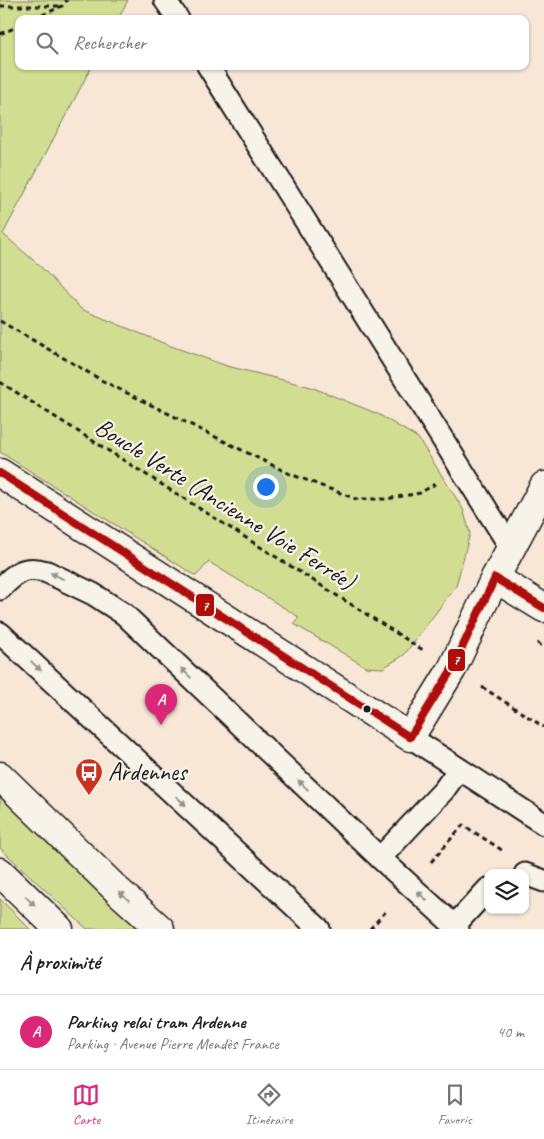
<!DOCTYPE html>
<html lang="fr">
<meta charset="utf-8">
<style>
body{margin:0;font-family:Caveat,sans-serif;background:#f2f2f2;color:#222}
.controls{position:absolute;right:15px;bottom:15px;display:grid;overflow:hidden;border-radius:10px;box-shadow:0 1px 4px #0004}
.controls button{width:45px;height:45px;display:grid;place-items:center;padding:0;border:0;border-bottom:1px solid #e0e0e0;background:#fff;color:#222;font:25px sans-serif}
.you{position:absolute;left:265px;top:486px;width:18px;height:18px;margin:-12px;border:4px solid #fff;border-radius:50%;background:#1a73e8;box-shadow:0 0 0 8px #1a73e833}
.badge{display:grid;place-items:center;width:32px;height:32px;border-radius:50%;background:#db2777;color:#fff;font-size:16px;font-weight:700}
.pin{position:absolute;translate:-50% -41px;filter:drop-shadow(0 1px 2px #0008)}
.pin::after{content:'';position:absolute;top:26px;width:18px;height:15px;background:inherit;clip-path:polygon(0 0,100% 0,50% 100%)}
.list{margin:0;padding:0;list-style:none}
h2{display:flex;justify-content:space-between;align-items:center;height:65px;margin:0;padding:0 20px;font-size:21px}
h2 small{font-size:16px;font-weight:400;color:#767676}
.list li{display:grid;grid-template-columns:32px 1fr auto;gap:15px;align-items:center;box-sizing:border-box;height:75px;padding:0 20px;border-top:1px solid #e0e0e0}
.list b{display:block;font-size:19px;white-space:nowrap}
.list p{margin:0;font-size:16px;white-space:nowrap;color:#767676}
.list em{font-size:16px;font-style:normal;color:#767676}
.icon{flex:none;width:28px;height:28px;fill:none;stroke:currentColor;stroke-width:2;stroke-linecap:round;stroke-linejoin:round}
.map{position:relative;flex:none;width:544px;height:929px;overflow:hidden}
.search{position:absolute;background:#fff;box-shadow:0 1px 4px #0004;left:15px;right:15px;top:15px;height:55px;display:flex;align-items:center;gap:12px;box-sizing:border-box;padding:0 18px;border-radius:10px;color:#767676;font-size:19px}
.sheet{height:140px;background:#fff}
nav{display:flex;justify-content:space-around;align-items:center;box-sizing:border-box;height:70px;border-top:1px solid #e0e0e0;background:#fff;font-size:14px;color:#767676}
nav a{display:grid;justify-items:center;gap:2px}
nav .on{color:#db2777}
.map>svg:first-child{display:block}
.green{fill:#d1de92;stroke:#767d57}
.lines{fill:none;stroke-linecap:round;stroke-linejoin:round}
.lane-casing{stroke:#1c1c1c;stroke-width:25}
.street-casing{stroke:#1c1c1c;stroke-width:31}
.secondary-casing{stroke:#1c1c1c;stroke-width:31}
.path{stroke:#1c1c1c;stroke-width:3;stroke-dasharray:5 4;stroke-linecap:butt}
.lane{stroke:#f7f3e8;stroke-width:21}
.street{stroke:#f7f3e8;stroke-width:28}
.secondary{stroke:#f7f3e8;stroke-width:28}
.bus-1-casing{stroke:#f7f3e8;stroke-width:11}
.bus-1{stroke:#ae0f0a;stroke-width:8}
.oneway{fill:#94928c}
.bus-dot{fill:#1c1c1c;stroke:#f7f3e8;stroke-width:2}
.labels{text-anchor:middle;dominant-baseline:central;stroke-width:4.5;stroke-linejoin:round;paint-order:stroke}
.street-label{font-size:25px;fill:#1c1c1c;stroke:#f7f3e8}
.poi-label{font-size:25px;fill:#1c1c1c;stroke:#f7f3e8;text-anchor:start}
.line-badge{stroke:#f7f3e8;stroke-width:2}
.badge-label{font-size:14px;text-anchor:middle;font-weight:bold;fill:#fff}
</style>
<div class="map">
<svg width="544" height="929" viewBox="0 0 544 929">
<rect width="100%" height="100%" fill="#f8e6d7"/>
<filter id="ink" filterUnits="userSpaceOnUse"><feTurbulence type="fractalNoise" baseFrequency=".02" numOctaves="2"/><feDisplacementMap in="SourceGraphic" scale="10" xChannelSelector="R" yChannelSelector="G"/><feConvolveMatrix kernelMatrix="1 2 1 2 8 2 1 2 1" color-interpolation-filters="sRGB"/></filter>
<g filter="url(#ink)">
<g class="green">
<polygon points="0,0 128,0 118,19 19,19 19,66 92,66 3,234 40,266 81,309 168,345 227,366 311,387 378,414 418,438 463,509 470,533 456,586 404,655 383,668 366,667 294,624 299,617 209,562 196,576 0,452"/>
<polygon points="0,790 149,929 87,929 0,848"/>
<polygon points="0,899 30,929 0,929"/>
</g>
<g class="lines">
<g class="lane-casing">
<g id="lane">
<polyline points="165,0 178,19"/>
<polyline points="208,66 511,548"/>
<path d="M 0,589 C 16,573 23,565 47,572 L 93,594 L 124,614 L 380,858 L 458,929"/>
<polyline points="0,633 319,929"/>
<polyline points="410,737 544,824"/>
<polyline points="380,858 444,790 459,769"/>
<polyline points="525,874 544,881"/>
<polyline points="454,926 488,889"/>
</g>
</g>
<g class="street-casing">
<polyline id="street" points="495,578 544,608"/>
</g>
<g class="secondary-casing">
<g id="secondary">
<polyline points="0,473 410,737 452,669 495,578 544,486"/>
<polyline points="0,776 118,891 160,929"/>
<polyline points="0,872 59,929"/>
</g>
</g>
<g class="path">
<polyline points="0,6 62,6"/>
<polyline points="34,19 62,6 67,0"/>
<polyline points="0,34 19,26"/>
<polyline points="0,321 103,381 290,474 356,499 386,499 420,493 435,484"/>
<polyline points="0,382 423,650"/>
<polyline points="537,643 544,647"/>
<polyline points="482,687 544,727"/>
<polyline points="431,862 463,825 505,852"/>
<polyline points="370,929 388,909"/>
</g>
<use href="#lane" class="lane"/>
<use href="#street" class="street"/>
<use href="#secondary" class="secondary"/>
<g class="bus-1-casing">
<g id="bus-1">
<polyline points="0,473 410,737"/>
<polyline points="495,578 544,608"/>
<polyline points="410,737 452,669 495,578"/>
</g>
</g>
<use href="#bus-1" class="bus-1"/>
</g>
<defs><path id="oneway-solid" d="M-6-.8H1V-3.2L6.5 0L1 3.2V.8H-6Z" transform="scale(1.25)"/></defs>
<g class="oneway">
<use href="#oneway-solid" transform="translate(57 576) rotate(-154)"/>
<use href="#oneway-solid" transform="translate(36 666) rotate(43)"/>
<use href="#oneway-solid" transform="translate(186 673) rotate(-136)"/>
<use href="#oneway-solid" transform="translate(303 785) rotate(-136)"/>
<use href="#oneway-solid" transform="translate(181 801) rotate(43)"/>
<use href="#oneway-solid" transform="translate(124 896) rotate(-138)"/>
<use href="#oneway-solid" transform="translate(422 896) rotate(-138)"/>
<use href="#oneway-solid" transform="translate(30 901) rotate(44)"/>
</g>
</g>
<defs>
<g id="bus-pin" transform="scale(1.4375)"><path d="M0 17L-7.5 6A9.5 9.5 0 1 1 7.5 6Z" fill="#c8321e" stroke="#f7f3e8"/><path d="M-5-6H5V4H4V6H2V4H-2V6H-4V4H-5ZM-3.5-4V0h7V-4ZM-3.5 1.2v1.5H-2V1.2ZM2 1.2v1.5H3.5V1.2Z" fill="#fff"/></g>
</defs>
<g fill-rule="evenodd">
<use href="#bus-pin" x="89" y="772"/>
</g>
<circle class="bus-dot" cx="367" cy="709" r="4.5"/>
<g class="labels">
<g class="street-label">
<text transform="translate(225 504) rotate(32)">Boucle Verte (Ancienne Voie Ferrée)</text>
</g>
<g class="poi-label">
<text x="108" y="772">Ardennes</text>
</g>
</g>
<g class="line-badge">
<rect x="195" y="593" width="20" height="24" rx="5" fill="#ae0f0a"/>
<rect x="447" y="648" width="19" height="24" rx="5" fill="#ae0f0a"/>
</g>
<g class="badge-label">
<text x="205" y="610">7</text>
<text x="456" y="664">7</text>
</g>
</svg>
<div class="controls">
<button><svg class="icon" aria-label="layers" viewBox="0 0 24 24"><path d="M12 4l9 5-9 5-9-5zM3 14l9 5 9-5"/></svg></button>
</div>
<div class="you"></div>
<div class="pin badge" style="left:161px;top:725px">A</div>
<div class="search"><svg class="icon" aria-label="search" viewBox="0 0 24 24"><circle cx="10" cy="10" r="6"/><path d="M15 15l6 6"/></svg>Rechercher</div>
</div>
<section class="sheet">
<h2>À proximité<small></small></h2>
<ul class="list">
<li><span class="badge">A</span><div><b>Parking relai tram Ardenne</b><p>Parking · Avenue Pierre Mendès France</p></div><em>40 m</em></li>
</ul>
</section>
<nav>
<a class="on"><svg class="icon" aria-label="map" viewBox="0 0 24 24"><path d="M3 6l6-2 6 2 6-2v14l-6 2-6-2-6 2zM9 4v14M15 6v14"/></svg>Carte</a>
<a><svg class="icon" aria-label="directions" viewBox="0 0 24 24"><path d="M12 3l9 9-9 9-9-9zM9 14v-3h6M13 9l2 2-2 2"/></svg>Itinéraire</a>
<a><svg class="icon" aria-label="saved" viewBox="0 0 24 24"><path d="M7 4h10v16l-5-4-5 4z"/></svg>Favoris</a>
</nav>
